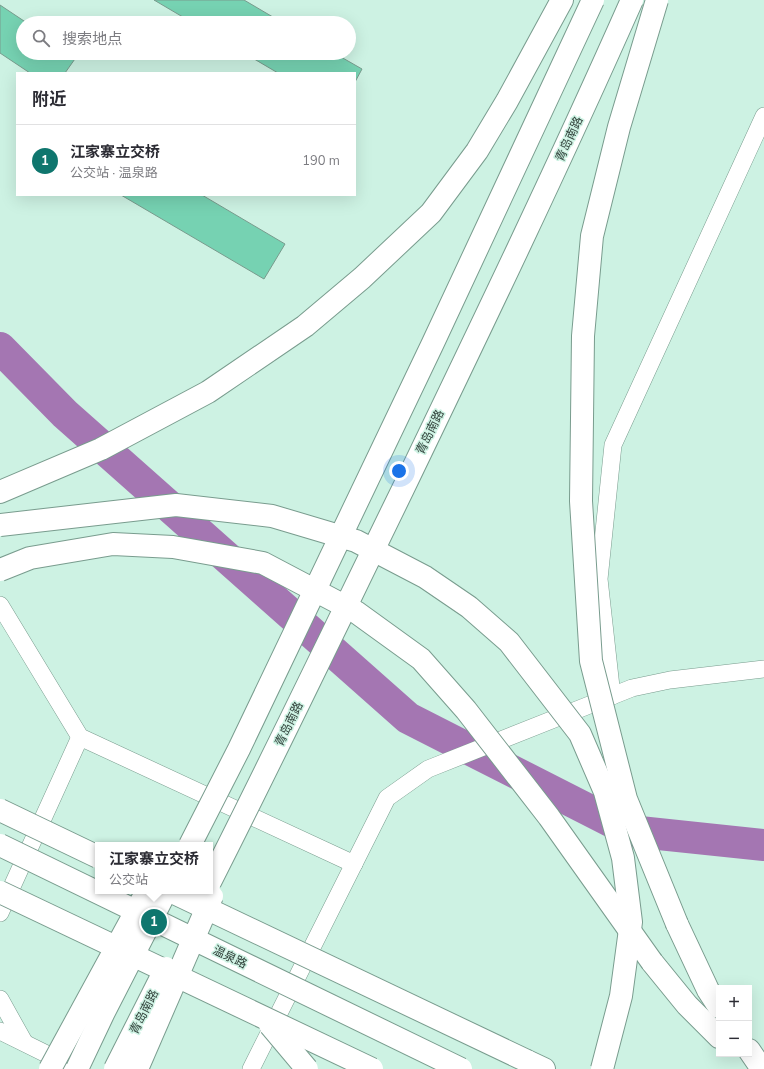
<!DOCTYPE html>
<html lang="zh">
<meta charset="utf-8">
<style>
body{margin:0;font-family:"Nunito Sans","Noto Sans SC",sans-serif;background:#f2f2f3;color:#2b2b33}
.controls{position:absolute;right:12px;bottom:12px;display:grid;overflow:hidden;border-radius:0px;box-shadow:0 4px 16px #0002}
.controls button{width:36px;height:36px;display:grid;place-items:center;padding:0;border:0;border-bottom:1px solid #e1e1e2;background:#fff;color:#2b2b33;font:20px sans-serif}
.you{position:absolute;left:399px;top:471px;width:14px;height:14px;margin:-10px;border:3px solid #fff;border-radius:50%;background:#1a73e8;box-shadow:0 0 0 6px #1a73e833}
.badge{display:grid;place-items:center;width:26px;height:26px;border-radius:50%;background:#0f766e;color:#fff;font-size:13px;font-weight:700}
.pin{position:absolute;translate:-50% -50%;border:2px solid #fff;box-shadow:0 1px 4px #0006}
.popup{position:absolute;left:95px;top:842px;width:118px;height:52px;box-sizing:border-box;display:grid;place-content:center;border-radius:0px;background:#fff;filter:drop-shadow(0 1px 3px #0005);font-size:13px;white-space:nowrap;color:#7c7c81}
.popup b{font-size:15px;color:#2b2b33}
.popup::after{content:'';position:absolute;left:50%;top:100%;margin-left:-8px;border:8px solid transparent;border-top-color:#fff}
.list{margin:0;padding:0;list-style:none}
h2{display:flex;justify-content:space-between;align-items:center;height:52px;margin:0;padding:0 16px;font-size:17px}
h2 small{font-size:13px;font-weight:400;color:#7c7c81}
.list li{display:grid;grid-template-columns:26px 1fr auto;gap:12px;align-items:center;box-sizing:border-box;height:72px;padding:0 16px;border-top:1px solid #e1e1e2}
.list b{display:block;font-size:15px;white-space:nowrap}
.list p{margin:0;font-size:13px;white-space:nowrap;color:#7c7c81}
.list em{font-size:13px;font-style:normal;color:#7c7c81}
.icon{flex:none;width:22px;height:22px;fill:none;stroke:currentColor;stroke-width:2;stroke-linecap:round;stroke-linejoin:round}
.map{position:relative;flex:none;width:764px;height:1069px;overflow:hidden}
.search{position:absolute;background:#fff;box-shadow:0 4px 16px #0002;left:16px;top:16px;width:340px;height:44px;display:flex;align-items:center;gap:10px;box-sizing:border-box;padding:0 14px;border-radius:22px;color:#7c7c81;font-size:15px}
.panel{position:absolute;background:#fff;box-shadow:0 4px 16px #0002;left:16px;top:72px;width:340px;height:124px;border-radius:0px}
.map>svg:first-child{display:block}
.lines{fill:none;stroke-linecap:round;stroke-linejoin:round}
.river{stroke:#a476b2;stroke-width:32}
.building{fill:#76d2b2;stroke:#789b8d}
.street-casing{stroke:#799c8e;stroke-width:18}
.primary-casing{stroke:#799c8e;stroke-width:24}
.street{stroke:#fff;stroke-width:17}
.primary{stroke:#fff;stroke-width:22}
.primary-bridge-casing{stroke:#799c8e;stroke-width:24;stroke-linecap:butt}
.primary-bridge{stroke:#fff;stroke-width:22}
.labels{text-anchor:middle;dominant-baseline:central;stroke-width:3;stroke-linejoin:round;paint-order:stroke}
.street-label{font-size:12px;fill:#31403a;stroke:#cdf2e3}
</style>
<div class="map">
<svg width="764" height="1069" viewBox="0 0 764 1069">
<rect width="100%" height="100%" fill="#cdf2e3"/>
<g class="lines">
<polyline class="river" points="0,348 65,414 408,718 630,831 764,845"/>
</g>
<g class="building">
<polygon points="154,0 244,0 283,23 193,23"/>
<polygon points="0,5 27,23 23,23 23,53 73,53 77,56 65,73 30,73 0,53"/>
<polygon points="244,53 334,53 362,69 355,82 355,73 278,73"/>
<polygon points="121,195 202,195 285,244 264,279"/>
</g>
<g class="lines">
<g class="street-casing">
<g id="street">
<polyline points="0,605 80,737 354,864"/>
<polyline points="612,696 632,688 670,680 764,669"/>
<polyline points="0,913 80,737"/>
<polyline points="0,999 24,1042"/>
<polyline points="0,1031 77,1069"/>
<polyline points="251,1069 387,798 428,769 612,696 599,579 613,445 764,116"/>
</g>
</g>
<g class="primary-casing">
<g id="primary">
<polyline points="0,492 101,449 208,392 305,326 362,278 431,213 477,151 507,101 562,0"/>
<polyline points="677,924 708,990 719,1007"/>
<polyline points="652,962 687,1005 719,1037"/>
<polyline points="749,1050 762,1069"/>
<polyline points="527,1061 544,1069"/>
</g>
</g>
<use href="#street" class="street"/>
<use href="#primary" class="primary"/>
<g class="primary-bridge-casing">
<g id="primary-bridge">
<polyline points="657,0 619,127 592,236 583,336 581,501 591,661 626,799 677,924"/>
<polyline points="0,525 176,505 272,516 356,541 425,577 469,607 509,642 580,734 605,792 623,858 631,922 621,996 602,1069"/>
<polyline points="0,570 30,558 113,544 173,547 263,563 356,612 421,659 466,710 549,817 652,962"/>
<polyline points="0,810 98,857"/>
<polyline points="0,845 461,1069"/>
<polyline points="190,845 239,749 433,343 593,0"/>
<path d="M 210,882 C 276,752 339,620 403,489 C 481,327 559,165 632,0"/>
<polyline points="170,891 527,1061"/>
<polyline points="0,892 372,1069"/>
<polyline points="270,1025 307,1069"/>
<polyline points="50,1069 147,891"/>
<polyline points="77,1069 103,1014 166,891"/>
<polyline points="115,1069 166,968"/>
<polyline points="137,1069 212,896"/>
</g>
</g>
<use href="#primary-bridge" class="primary-bridge"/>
</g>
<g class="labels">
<g class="street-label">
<text transform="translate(569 139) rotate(-65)">青岛南路</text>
<text transform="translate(430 432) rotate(-64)">青岛南路</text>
<text transform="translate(289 724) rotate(-64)">青岛南路</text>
<text transform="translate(230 957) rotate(26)">温泉路</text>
<text transform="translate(144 1012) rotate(-63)">青岛南路</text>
</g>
</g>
</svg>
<div class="controls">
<button>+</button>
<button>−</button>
</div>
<div class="you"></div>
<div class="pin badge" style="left:154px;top:922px">1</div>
<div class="popup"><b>江家寨立交桥</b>公交站</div>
<div class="search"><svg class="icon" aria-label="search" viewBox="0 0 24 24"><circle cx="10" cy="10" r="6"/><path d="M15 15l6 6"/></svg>搜索地点</div>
<section class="panel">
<h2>附近<small></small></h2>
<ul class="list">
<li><span class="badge">1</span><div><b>江家寨立交桥</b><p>公交站 · 温泉路</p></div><em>190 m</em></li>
</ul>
</section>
</div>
